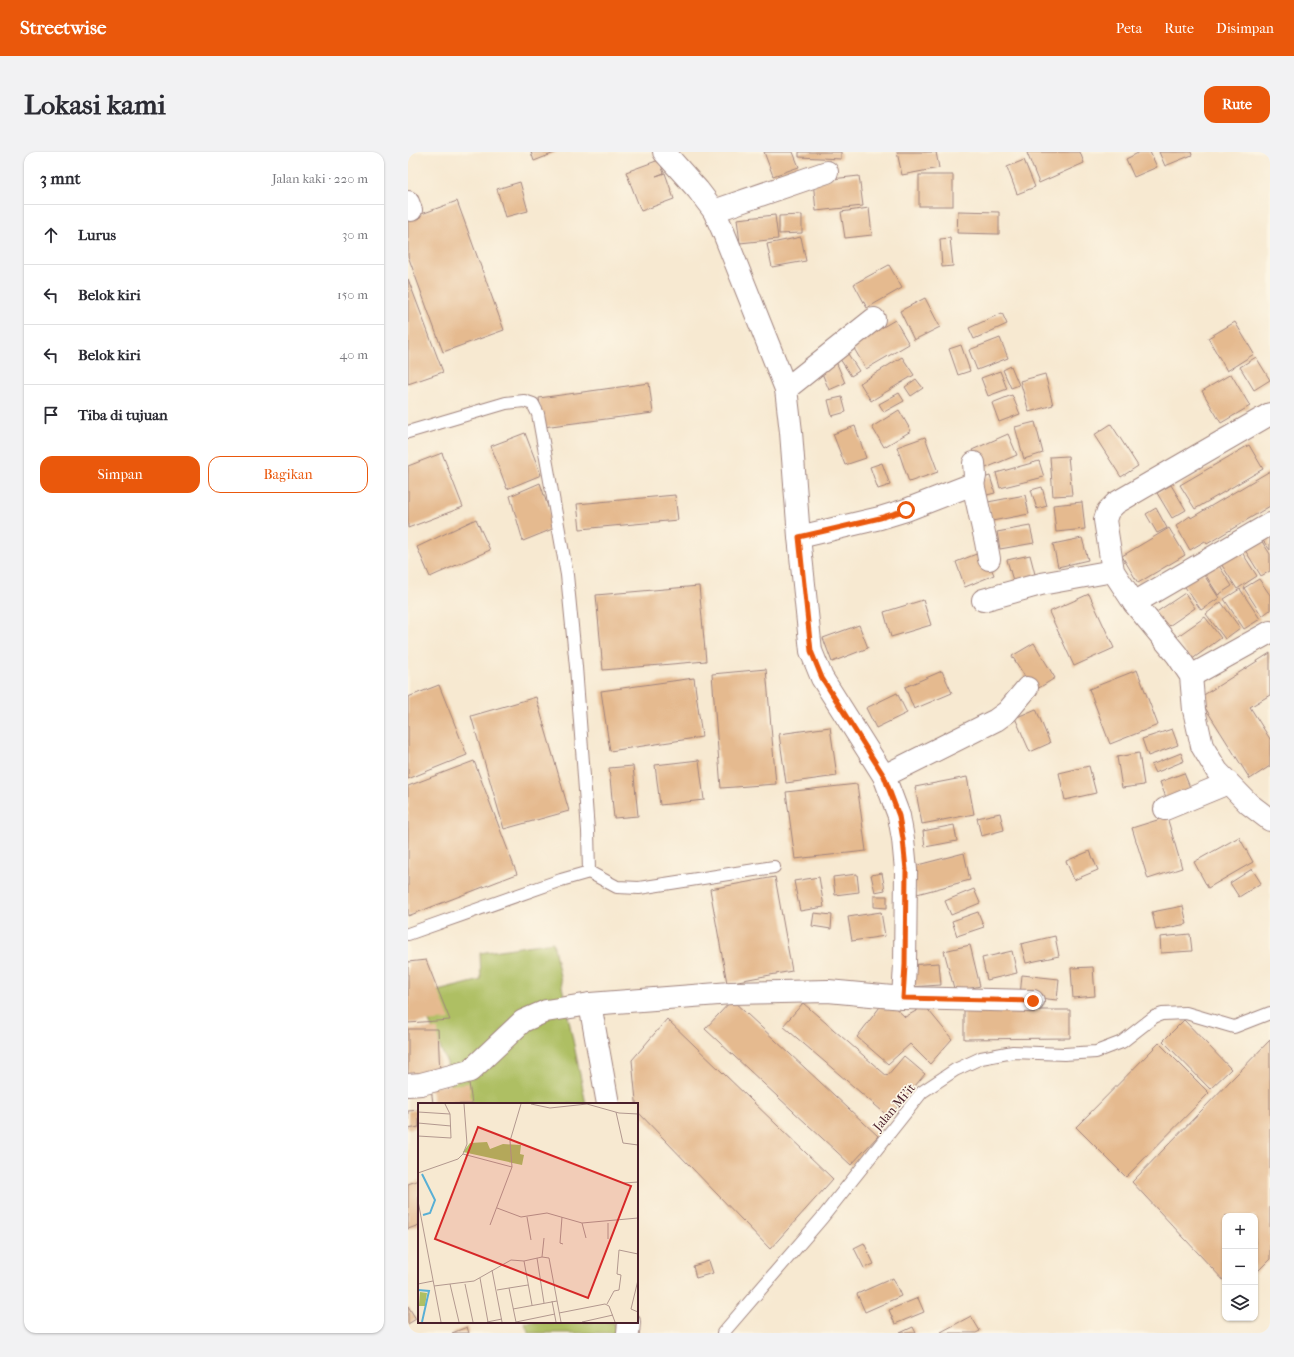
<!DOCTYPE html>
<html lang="id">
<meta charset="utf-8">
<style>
body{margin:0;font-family:"IM FELL French Canon",serif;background:#f2f2f3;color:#2b2b33}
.controls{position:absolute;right:12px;bottom:12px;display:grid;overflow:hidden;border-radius:8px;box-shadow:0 1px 3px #0004}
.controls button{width:36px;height:36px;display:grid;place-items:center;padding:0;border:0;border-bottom:1px solid #e1e1e2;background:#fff;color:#2b2b33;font:20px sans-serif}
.stop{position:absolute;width:12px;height:12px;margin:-9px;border:3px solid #ea580c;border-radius:50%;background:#fff}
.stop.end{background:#ea580c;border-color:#fff;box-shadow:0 1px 4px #0008}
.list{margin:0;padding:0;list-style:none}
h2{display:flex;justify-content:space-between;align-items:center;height:52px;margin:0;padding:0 16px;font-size:17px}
h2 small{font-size:13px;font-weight:400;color:#7c7c81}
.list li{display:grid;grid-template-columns:26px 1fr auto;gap:12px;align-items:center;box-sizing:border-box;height:60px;padding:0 16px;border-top:1px solid #e1e1e2}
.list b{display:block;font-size:15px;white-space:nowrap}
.list em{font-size:13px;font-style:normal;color:#7c7c81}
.actions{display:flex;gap:8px;padding:12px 16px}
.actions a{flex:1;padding:9px 0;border:1px solid #ea580c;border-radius:12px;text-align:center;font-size:14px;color:#ea580c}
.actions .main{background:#ea580c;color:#fff}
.icon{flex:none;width:22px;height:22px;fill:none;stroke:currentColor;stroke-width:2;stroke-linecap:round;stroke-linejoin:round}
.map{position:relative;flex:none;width:862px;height:1181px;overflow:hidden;border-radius:12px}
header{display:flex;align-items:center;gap:24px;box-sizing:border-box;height:56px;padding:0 20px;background:#ea580c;color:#fff}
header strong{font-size:19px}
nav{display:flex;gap:22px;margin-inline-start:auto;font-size:14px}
.intro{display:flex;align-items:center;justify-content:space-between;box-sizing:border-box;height:96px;padding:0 24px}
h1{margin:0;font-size:28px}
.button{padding:10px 18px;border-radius:12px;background:#ea580c;color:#fff;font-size:14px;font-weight:700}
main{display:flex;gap:24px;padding:0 24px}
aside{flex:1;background:#fff;border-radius:12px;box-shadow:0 1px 3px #0004}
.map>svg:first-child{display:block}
.green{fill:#aebf63;stroke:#7c6f47}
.building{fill:#e5ba8f}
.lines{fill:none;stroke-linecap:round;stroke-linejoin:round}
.lane-casing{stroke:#a0847e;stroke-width:14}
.street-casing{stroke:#a0847e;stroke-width:24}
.lane{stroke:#fff;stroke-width:12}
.street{stroke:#fff;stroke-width:22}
.route{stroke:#ea580c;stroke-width:5}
.labels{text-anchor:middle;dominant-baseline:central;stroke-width:3.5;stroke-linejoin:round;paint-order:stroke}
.street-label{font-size:13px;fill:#4a1f2b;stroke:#fcf5e5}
.inset-river{fill:none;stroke:#58afd5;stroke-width:2}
.inset-road{fill:none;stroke:#b2988f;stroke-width:1}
.view{fill:#d62828;fill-opacity:0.15;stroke:#d62828;stroke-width:2}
.inset-edge{fill:none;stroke:#4a1f2b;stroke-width:2}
</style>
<header>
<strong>Streetwise</strong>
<nav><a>Peta</a><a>Rute</a><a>Disimpan</a></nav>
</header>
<div class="intro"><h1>Lokasi kami</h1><a class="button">Rute</a></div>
<main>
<aside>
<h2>3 mnt<small>Jalan kaki · 220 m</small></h2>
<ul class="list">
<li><svg class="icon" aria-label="ahead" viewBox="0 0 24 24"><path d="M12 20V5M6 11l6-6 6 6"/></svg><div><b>Lurus</b></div><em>30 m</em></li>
<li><svg class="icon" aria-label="left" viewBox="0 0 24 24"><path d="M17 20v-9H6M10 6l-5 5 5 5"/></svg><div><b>Belok kiri</b></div><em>150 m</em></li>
<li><svg class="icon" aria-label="left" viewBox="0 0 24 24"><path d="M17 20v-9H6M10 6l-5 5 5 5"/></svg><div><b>Belok kiri</b></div><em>40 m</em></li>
<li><svg class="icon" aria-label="arrive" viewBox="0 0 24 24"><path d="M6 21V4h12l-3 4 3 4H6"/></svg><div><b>Tiba di tujuan</b></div></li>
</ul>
<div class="actions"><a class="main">Simpan</a><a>Bagikan</a></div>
</aside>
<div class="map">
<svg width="862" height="1181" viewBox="0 0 862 1181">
<rect width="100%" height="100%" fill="#fcf5e5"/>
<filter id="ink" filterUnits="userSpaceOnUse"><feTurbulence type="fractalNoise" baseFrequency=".025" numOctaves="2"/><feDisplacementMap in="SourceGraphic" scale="8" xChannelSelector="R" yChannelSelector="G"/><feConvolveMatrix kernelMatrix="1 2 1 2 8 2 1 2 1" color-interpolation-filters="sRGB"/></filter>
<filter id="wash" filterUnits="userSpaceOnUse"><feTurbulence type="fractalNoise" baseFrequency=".012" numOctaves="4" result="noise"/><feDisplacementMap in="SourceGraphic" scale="16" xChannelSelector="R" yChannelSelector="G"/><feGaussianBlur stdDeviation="0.9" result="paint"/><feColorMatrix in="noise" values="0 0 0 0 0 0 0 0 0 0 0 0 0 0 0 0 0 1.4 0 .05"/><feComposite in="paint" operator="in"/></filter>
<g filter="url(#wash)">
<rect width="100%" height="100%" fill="#f7e9d1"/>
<g class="green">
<polygon points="145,790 178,952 45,952 39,911 10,844 73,828 72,801"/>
<polygon points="116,1170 206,1170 207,1181 121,1181"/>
</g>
<g id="blocks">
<g class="building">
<polygon points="123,0 149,0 126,9"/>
<polygon points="356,0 385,0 391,15 365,24"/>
<polygon points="391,0 433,0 433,7 391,5"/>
<polygon points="489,0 528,0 531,16 494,23"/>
<polygon points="621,0 672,0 676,11 631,31 619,1"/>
<polygon points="732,0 742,0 749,15 726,25 718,7"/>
<polygon points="751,0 783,0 784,3 757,14"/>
<polygon points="251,8 256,21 248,24 257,21 266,47 233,59 218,20"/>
<polygon points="616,8 627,35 609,42 599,15"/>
<rect x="511" y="23" width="34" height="31"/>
<polygon points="451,24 455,54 408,59 405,29"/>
<polygon points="112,30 120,59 97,65 89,37"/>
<polygon points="49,49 96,178 35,200 0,104 0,67"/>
<polygon points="461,56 464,83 437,86 433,60"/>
<polygon points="550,59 591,60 591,82 549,81"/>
<polygon points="367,63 370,87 332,91 329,67"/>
<polygon points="394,63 394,81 371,82 371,64"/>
<polygon points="393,85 398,109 364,115 359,92"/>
<polygon points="542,86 545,114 534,115 532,87"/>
<polygon points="481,113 494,136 459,156 446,132"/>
<polygon points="0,127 35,220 0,232"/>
<polygon points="517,146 532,175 506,188 492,159"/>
<polygon points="594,161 599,172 566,187 561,176"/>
<polygon points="487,168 501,192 458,217 444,193"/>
<polygon points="827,170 846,202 819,219 800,186"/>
<polygon points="592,186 600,206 569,218 561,198"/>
<polygon points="553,193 562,219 550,223 541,197"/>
<polygon points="440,202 451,219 443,224 432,207"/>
<polygon points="494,205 506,223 463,249 452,231"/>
<polygon points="848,205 862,228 846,238 832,215"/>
<polygon points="427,207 437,231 421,238 411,214"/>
<polygon points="603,214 611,233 603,236 595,218"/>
<polygon points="592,219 599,237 580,244 573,226"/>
<polygon points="637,222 645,253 621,260 612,229"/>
<polygon points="823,222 842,254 813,271 794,239"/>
<polygon points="508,227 515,236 503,244 497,235"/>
<polygon points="241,231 245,261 135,275 131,246"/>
<polygon points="491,241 496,249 476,260 471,252"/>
<polygon points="604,243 612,262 591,270 584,251"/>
<polygon points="434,245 438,260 424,264 420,248"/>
<polygon points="491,258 503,279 476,295 464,275"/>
<polygon points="627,270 635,301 616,307 607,275"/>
<polygon points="703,272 730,314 713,325 686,283"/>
<polygon points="447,274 458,306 437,313 425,282"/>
<polygon points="117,281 133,323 99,337 83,294"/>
<polygon points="600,282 609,303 573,318 564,298"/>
<polygon points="517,285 530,320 501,330 489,295"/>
<polygon points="841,293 855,317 787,357 772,333"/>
<polygon points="34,301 55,355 0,376 0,314"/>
<polygon points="660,304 664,343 645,344 642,305"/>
<polygon points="631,309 636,325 592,336 588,321"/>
<polygon points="474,311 482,333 470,337 462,315"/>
<polygon points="862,319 862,354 799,392 797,389 782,398 768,374 782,364 783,366"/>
<polygon points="582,324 587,341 571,345 566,329"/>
<polygon points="132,331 147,376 115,389 102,344"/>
<polygon points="763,333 778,358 764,366 749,341"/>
<polygon points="634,335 639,354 629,357 623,338"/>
<polygon points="267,343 270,368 172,377 169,352"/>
<polygon points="617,343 621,362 584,369 580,350"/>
<polygon points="674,350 677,377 648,380 645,353"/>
<polygon points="748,356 759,376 749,381 738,362"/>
<polygon points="68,367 82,398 22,425 9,395"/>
<polygon points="622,374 626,391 592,397 589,380"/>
<polygon points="761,376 777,403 730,431 714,404"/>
<polygon points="862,380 862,398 853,386"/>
<polygon points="674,386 680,408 650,415 645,392"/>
<polygon points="853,388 862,402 862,419 853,424 837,398"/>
<polygon points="830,394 849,424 829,437 810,407"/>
<polygon points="576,399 586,423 557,435 548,410"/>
<polygon points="622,403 628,426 606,432 599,408"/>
<polygon points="808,409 824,434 810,443 794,417"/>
<polygon points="794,420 811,446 793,458 775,432"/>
<polygon points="851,427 862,443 862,458 854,464 836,436"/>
<polygon points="291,434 298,509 195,518 188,443"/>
<polygon points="832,437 852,467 836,477 816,447"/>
<polygon points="777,441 787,456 755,478 744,463"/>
<polygon points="681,442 706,496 666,514 641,460"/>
<polygon points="515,448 523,473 483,485 476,460"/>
<polygon points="813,450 832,476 817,487 798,462"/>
<polygon points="797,465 813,486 783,508 767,486"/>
<polygon points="451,473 460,496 424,510 415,486"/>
<polygon points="626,491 647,526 626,539 604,504"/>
<polygon points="862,501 862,543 842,555 862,587 862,614 842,627 791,546"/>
<polygon points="358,517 368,632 313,636 304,522"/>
<polygon points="729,518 750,573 702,592 681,537"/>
<polygon points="534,519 544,541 506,557 497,535"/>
<polygon points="286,526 294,585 202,599 193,539"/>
<polygon points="31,533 59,603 0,627 0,545"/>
<polygon points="489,541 499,561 468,576 458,556"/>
<polygon points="128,545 161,659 96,677 63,564"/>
<polygon points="628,557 642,591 622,600 607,566"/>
<polygon points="422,575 429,624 378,631 371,582"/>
<polygon points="764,577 770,593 740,604 734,587"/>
<polygon points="731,601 736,633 714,636 709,605"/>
<polygon points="773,601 776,609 747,621 743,613"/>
<polygon points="291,608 296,648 252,653 247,613"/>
<polygon points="66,609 109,722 0,764 0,634"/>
<polygon points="225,614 230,664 206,666 201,616"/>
<polygon points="681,614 688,641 657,648 651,621"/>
<polygon points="776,621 783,638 759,648 752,630"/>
<polygon points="559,625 566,662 514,672 507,635"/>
<polygon points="449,632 458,699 387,707 378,640"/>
<polygon points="592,661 596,678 573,684 569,666"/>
<polygon points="759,665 774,716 740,727 724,676"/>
<polygon points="546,673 549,689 517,695 515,679"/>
<polygon points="831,685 845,710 800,736 786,710"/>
<polygon points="682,699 690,718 666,728 658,709"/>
<polygon points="556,701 562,728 509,742 502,715"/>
<polygon points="844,717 853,731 831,745 822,731"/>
<polygon points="474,721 477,738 467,740 463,723"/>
<polygon points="449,722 451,740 427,743 425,725"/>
<polygon points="367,725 384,819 319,831 302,737"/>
<polygon points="411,725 416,755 392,759 386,729"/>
<polygon points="566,737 572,751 543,763 537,749"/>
<polygon points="466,744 479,744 479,756 466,755"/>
<polygon points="775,754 779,772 748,778 744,760"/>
<polygon points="473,760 477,784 444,789 440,765"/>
<polygon points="570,760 576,775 549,784 544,769"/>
<polygon points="406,761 424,763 423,777 404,774"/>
<polygon points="782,782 784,799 753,801 752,785"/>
<polygon points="647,784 651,804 618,811 613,792"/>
<polygon points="562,793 572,834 547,840 536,799"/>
<polygon points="604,799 609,821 579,828 574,806"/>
<polygon points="18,808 42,868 0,871 0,810"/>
<polygon points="531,811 533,833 502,835 500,813"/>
<polygon points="685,815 687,844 665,846 663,816"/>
<polygon points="614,823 651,827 649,848 612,844"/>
<polygon points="478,847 497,865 517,854 544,887 522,912 502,892 480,912 449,885"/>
<polygon points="324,848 470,984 443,1013 297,877"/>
<polygon points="395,851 479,924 496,904 517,922 481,965 375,874"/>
<polygon points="556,858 662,858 662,886 556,887"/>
<polygon points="259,867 425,1027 362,1097 229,959 224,908"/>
<polygon points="776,868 823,917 802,937 755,889"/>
<polygon points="0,877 30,877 32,924 0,925"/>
<polygon points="862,888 862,1107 847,1122 847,1064 817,1064 817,1130 724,1030"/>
<polygon points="751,891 801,941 718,1025 668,975"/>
<polygon points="61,931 64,952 25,952 23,935"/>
<polygon points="11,958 11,975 0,977 0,959"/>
<polygon points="11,1028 11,1073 0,1077 0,1032"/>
<polygon points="456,1091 466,1112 456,1116 446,1096"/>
<polygon points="301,1109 305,1121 288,1126 285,1114"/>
<polygon points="485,1126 493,1144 457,1160 449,1142"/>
<polygon points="510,1146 516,1160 487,1172 481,1158"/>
<polygon points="0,1154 8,1167 0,1172"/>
<polygon points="563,1164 572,1179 568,1181 534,1181 533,1180"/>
<polygon points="59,1175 61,1181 44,1181"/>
<polygon points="505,1175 508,1181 492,1181"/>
</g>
</g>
</g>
<g filter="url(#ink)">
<use href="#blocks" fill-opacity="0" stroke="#a0847e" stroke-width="1"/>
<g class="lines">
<g class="lane-casing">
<g id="lane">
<polyline points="0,280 98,251 116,249 125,252 130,262 159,423 168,515 180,679 181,720 153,728 0,782"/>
<polyline points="181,720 209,735 231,736 366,715"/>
<polyline points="315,1181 414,1066 514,940 547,918 573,906 605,900 656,902 688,900 714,890 746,865 754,862 778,861 826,875 862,861"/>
</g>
</g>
<g class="street-casing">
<g id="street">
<polyline points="256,0 290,38 306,59 315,79 378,237 383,280 391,385 403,499 414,526 476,624 491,664 495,687 498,718 497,813 495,846"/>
<polyline points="0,50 3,58"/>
<polyline points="306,59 419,20"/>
<polyline points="378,237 466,167"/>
<polyline points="862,262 708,351 700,359 697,368 705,419 726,451 769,503 783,524 786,558 794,594 809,619 841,652 862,668"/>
<polyline points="565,332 578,390 581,407"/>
<polyline points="391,385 472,366 498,358 565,332 567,324 566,311"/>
<polyline points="575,448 633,432 705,419"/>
<polyline points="726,451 862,372"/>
<polyline points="783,524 862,480"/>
<polyline points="476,624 588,568 599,560 619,536"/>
<polyline points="757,657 820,631"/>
<polyline points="182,852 200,952"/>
<polyline points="0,933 13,932 62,919 115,869 138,859 182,852 323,841 420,839 495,846 625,849"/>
<polyline points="220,1181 221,1170"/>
</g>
</g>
<use href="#lane" class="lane"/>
<use href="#street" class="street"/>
</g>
</g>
<g class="lines" filter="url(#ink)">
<polyline class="route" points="498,358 472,366 391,385 403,499 414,526 476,624 491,664 495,687 498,718 497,813 495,846 625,849"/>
</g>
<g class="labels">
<g class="street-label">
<text transform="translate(486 955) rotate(-50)">Jalan Mi'it</text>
</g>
</g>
<g transform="translate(10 951)">
<rect width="220" height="220" fill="#f7e9d1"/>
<path d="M 69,39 L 72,46 L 85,41 L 103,42 L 102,51 L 106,52 L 104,62 L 45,49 L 52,40 ZM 2,189 L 9,190 L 7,203 L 1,203 Z" fill="#aebf63"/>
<path class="inset-river" d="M 4,71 L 17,97 L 12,110 L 5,112M 0,187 L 11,188 L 4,219"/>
<path class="inset-road" d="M 113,1 L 132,5 L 169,1 L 201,10 L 220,11M 0,9 L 32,11M 198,9 L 205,40 L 220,42M 0,20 L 33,23M 0,33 L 33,35 L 32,11 L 27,1M 45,51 L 94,64M 0,70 L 40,56 L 45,51 L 49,41 L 46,1M 206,80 L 220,79M 0,98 L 23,219M 79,105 L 103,114 L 129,110 L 164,120 L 220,115M 109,114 L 113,137M 144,114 L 142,140 L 145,141M 164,120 L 168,135M 72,122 L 94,64 L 92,38 L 103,1M 190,136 L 190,120M 124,154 L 126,135M 119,155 L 126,200M 106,158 L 114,202M 74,167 L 84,219M 62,175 L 70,219M 220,177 L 213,206 L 220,209M 0,181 L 15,178M 32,181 L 41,219M 47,181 L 55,219M 16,183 L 56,178 L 93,157 L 106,158 L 124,154 L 131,155 L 143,219M 91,185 L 110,182M 79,187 L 91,185 L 98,219M 134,198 L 138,219M 189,201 L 196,188 L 201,187 L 203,172 L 199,171 L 201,147 L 220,151M 95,206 L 139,198M 141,210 L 187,201 L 191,203 L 197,219M 69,219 L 84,216M 98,219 L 137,211M 164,219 L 195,212"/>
<path class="view" d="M 60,24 L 213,83 L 170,195 L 17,136 Z"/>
<rect width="220" height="220" class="inset-edge"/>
</g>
</svg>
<div class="controls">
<button>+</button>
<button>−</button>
<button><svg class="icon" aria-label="layers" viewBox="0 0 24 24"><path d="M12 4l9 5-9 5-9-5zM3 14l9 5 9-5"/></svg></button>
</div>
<div class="stop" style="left:498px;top:358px"></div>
<div class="stop end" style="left:625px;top:849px"></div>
</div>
</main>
